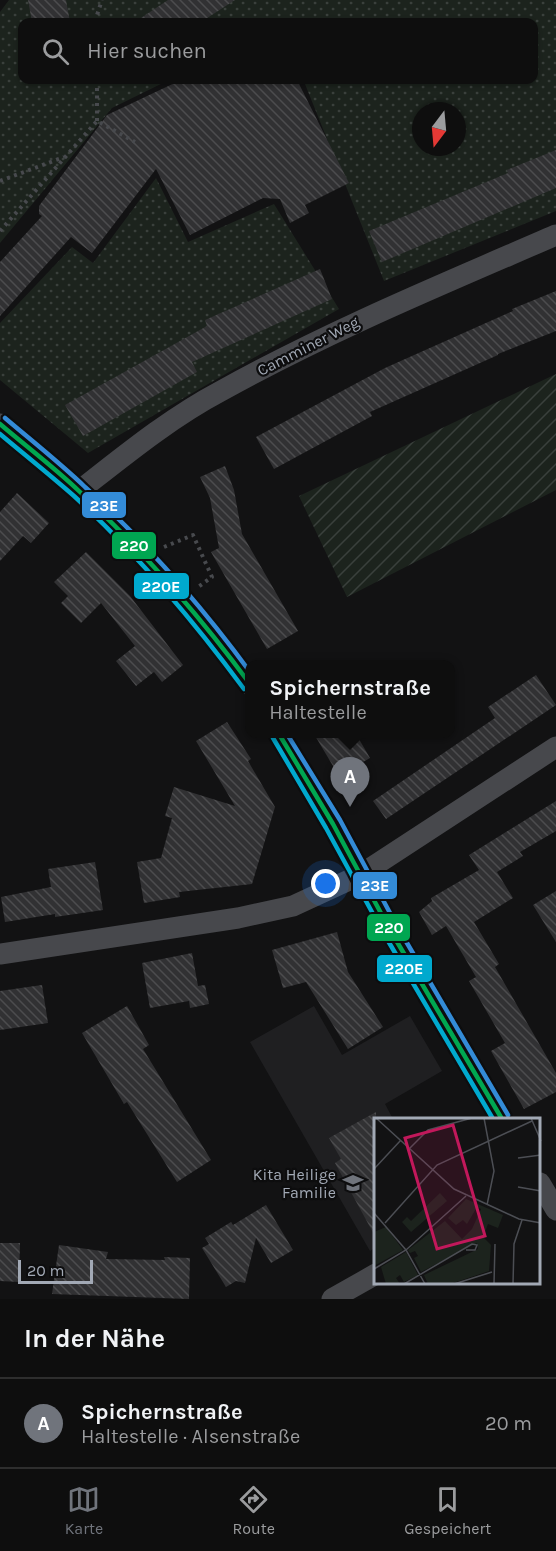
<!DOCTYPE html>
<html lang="de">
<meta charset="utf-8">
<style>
body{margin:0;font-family:Karla,sans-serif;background:#171717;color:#f1f3f6}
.compass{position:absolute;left:412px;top:102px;width:54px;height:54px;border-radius:50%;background:#0e0e0e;box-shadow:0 2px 4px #0004;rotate:196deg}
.scale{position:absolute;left:18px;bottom:15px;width:75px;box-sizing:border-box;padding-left:6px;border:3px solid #a2a9b5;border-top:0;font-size:16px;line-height:21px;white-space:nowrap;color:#a2a9b5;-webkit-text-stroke:4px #0d0d0e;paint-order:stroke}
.you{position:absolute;left:326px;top:884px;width:21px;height:21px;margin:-15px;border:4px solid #fff;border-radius:50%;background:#1a73e8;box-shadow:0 0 0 9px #1a73e833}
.badge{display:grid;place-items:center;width:39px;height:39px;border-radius:50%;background:#70747c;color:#fff;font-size:20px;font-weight:700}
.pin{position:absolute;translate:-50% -50px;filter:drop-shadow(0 2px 3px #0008)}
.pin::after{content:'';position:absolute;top:32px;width:21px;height:18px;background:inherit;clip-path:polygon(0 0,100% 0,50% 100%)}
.popup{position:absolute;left:245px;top:660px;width:210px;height:78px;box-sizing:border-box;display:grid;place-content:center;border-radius:12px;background:#0e0e0e;filter:drop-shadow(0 2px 4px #0005);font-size:20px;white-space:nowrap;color:#9b9c9e}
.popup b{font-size:22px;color:#f1f3f6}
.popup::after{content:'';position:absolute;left:50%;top:100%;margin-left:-12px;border:12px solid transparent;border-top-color:#0e0e0e}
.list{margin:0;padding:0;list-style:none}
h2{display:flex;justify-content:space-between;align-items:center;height:78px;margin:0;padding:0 24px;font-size:26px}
h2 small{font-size:20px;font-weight:400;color:#9b9c9e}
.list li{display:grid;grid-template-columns:39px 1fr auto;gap:18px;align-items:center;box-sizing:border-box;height:90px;padding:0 24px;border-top:2px solid #2e2e2e}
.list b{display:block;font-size:22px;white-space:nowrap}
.list p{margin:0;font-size:20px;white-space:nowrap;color:#9b9c9e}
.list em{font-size:20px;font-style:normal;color:#9b9c9e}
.icon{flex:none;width:33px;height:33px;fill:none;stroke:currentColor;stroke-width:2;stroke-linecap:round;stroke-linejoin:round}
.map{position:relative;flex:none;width:556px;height:1299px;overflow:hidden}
.search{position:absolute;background:#0e0e0e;box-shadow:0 2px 4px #0004;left:18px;right:18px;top:18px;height:66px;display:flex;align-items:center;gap:15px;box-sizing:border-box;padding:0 21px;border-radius:12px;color:#9b9c9e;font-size:22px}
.sheet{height:168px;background:#0e0e0e}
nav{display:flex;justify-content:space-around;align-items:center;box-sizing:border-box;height:84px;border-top:2px solid #2e2e2e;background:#0e0e0e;font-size:16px;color:#9b9c9e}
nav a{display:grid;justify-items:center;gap:3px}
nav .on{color:#70747c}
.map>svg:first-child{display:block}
.built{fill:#1f1f21}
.grass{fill:url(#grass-dots);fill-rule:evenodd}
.garden{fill:url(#garden-furrows)}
.building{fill:url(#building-back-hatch)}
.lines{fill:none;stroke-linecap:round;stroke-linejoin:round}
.path{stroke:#484a4e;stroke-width:4;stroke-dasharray:3 4.5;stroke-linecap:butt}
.street{stroke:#47484c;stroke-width:21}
.bus-1-casing{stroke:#0d0d0e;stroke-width:9}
.bus-2-casing{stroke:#0d0d0e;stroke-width:9}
.bus-3-casing{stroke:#0d0d0e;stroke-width:9}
.bus-1{stroke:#00a651;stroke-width:4.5}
.bus-2{stroke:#00a9ce;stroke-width:4.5}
.bus-3{stroke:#338bd7;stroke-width:4.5}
.labels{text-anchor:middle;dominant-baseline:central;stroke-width:4.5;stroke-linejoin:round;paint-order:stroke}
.street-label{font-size:16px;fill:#a2a9b5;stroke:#0d0d0e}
.poi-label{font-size:16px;fill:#a2a9b5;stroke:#0d0d0e;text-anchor:end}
.inset-road{fill:none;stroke:#4c4e54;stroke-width:1.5}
.view{fill:#c2185b;fill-opacity:0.15;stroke:#c2185b;stroke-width:3}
.inset-edge{fill:none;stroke:#a2a9b5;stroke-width:3}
.line-badge{stroke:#0d0d0e;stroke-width:2}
.badge-label{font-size:16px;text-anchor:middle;font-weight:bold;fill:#fff}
</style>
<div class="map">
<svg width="556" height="1299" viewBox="0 0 556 1299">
<defs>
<pattern id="grass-dots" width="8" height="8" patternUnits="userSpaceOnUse" patternTransform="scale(1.5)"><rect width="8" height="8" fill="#1c231d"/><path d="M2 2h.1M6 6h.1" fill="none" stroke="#3a403c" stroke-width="1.8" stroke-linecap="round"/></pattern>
<pattern id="garden-furrows" width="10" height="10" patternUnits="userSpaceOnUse" patternTransform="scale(1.5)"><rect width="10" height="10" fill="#1c231d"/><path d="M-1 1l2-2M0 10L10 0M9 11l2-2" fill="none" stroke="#3a403c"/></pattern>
<pattern id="building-back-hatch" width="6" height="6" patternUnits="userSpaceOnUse" patternTransform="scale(1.5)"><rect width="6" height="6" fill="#313133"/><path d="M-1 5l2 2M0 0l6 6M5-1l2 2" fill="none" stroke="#4c4c4e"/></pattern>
</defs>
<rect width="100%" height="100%" fill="#121213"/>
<polygon class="built" points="314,1006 342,1055 410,1016 442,1071 385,1104 393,1119 376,1119 376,1247 370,1251 250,1042"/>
<g class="grass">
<path d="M 9,0 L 556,0 L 556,211 L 384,281 L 305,84 L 301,80 L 534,80 L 534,22 L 22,22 L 22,80 L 169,80 L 112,108 L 0,243 L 0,12 ZM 421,111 L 457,111 L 457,147 L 421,147 Z"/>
<polygon points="156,178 188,242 274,204 339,309 88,453 0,380 0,323 72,247 93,263"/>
</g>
<polygon class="garden" points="556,374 556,490 347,597 299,496"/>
<g class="building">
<polygon points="28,0 66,0 70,22 32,22"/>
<polygon points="168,0 235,0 201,22 135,22"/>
<polygon points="181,80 297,80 349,183 305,205 309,213 290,223 280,199 263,198 190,235 156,169 92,253 71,237 0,316 0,262 42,216 39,214 39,206 107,115"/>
<polygon points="556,150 556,188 382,262 369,231 508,173 507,170"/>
<polygon points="320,269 332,299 192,362 197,372 83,436 65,405 207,326 205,320"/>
<polygon points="556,291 556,331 498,354 498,355 370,412 372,416 274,469 256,437 385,368 513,311 512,309"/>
<polygon points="225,466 234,490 242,534 298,631 267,649 211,552 219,548 210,498 200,477"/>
<polygon points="17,493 49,523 31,543 23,536 0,561 0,512"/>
<polygon points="86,552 130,596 183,665 162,682 154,672 136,686 116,661 135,646 101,603 81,623 61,603 68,596 54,582"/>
<polygon points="536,675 556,705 386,819 373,801 495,718 488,707"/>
<polygon points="227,722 251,759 248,761 275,807 252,884 179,892 180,897 144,903 137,862 161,858 172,818 165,816 174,787 235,806 196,741"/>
<polygon points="314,734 356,734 370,758 339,776"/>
<polygon points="556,801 556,831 520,852 523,856 497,872 513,898 474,922 499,964 495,967 556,1073 556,1092 524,1109 491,1051 505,1043 469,981 476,977 446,926 432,935 419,912 432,901 431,898 479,870 469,855"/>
<polygon points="95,862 103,910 55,917 55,914 5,922 1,897 51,887 48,869"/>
<polygon points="556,891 556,942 533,905"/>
<polygon points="337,932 348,972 383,1027 348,1049 306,982 283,988 272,950"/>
<polygon points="192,953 198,986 205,985 209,1004 190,1008 189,1001 150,1008 142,963"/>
<polygon points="42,985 48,1023 0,1030 0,991"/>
<polygon points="127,1006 149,1045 143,1049 211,1160 177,1182 127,1102 124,1104 82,1033"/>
<polygon points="376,1112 376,1238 335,1163 341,1159 329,1138"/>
<polygon points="266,1205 293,1250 271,1263 256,1238 245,1283 236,1281 226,1287 202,1248 209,1244 205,1238 231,1222 233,1225"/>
<polygon points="0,1243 20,1243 19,1282 0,1281"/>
<polygon points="59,1245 108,1252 106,1259 165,1260 164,1257 190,1258 189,1299 52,1294"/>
</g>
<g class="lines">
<g class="path">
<polyline points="97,22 97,15 102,0"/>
<polyline points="97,121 97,80"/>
<polyline points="0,181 64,157"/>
<polyline points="0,231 97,121 135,142"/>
<polyline points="164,547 193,535 212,577 198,587"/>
</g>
<g class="street">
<polyline points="0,424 79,491 144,555 215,637 250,685"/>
<path d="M 79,491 C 125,455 170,418 221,391 C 329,331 443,284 556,235"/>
<polyline points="279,734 333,824 390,930 502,1119"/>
<polyline points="0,954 238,918 293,906 360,875 556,747"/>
<polyline points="540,1183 556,1210"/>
<polyline points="332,1299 376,1274"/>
</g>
<g class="bus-1-casing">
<g id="bus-1">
<path d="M 0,424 C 27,447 55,468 80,492 C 143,551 199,615 250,684"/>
<polyline points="279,734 333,824 390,930 502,1119"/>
</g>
</g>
<g class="bus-2-casing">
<g id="bus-2">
<path d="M 0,434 C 25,455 50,475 74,496 C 137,554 193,620 244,689"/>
<polyline points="273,738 326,828 384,934 493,1119"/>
</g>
</g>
<g class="bus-3-casing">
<g id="bus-3">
<path d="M 5,418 C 32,441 60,463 85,487 C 146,543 201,605 250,672"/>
<polyline points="287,734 340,820 397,926 508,1115"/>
</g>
</g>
<use href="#bus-1" class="bus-1"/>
<use href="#bus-2" class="bus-2"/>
<use href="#bus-3" class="bus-3"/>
</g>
<defs>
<g id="school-bare" transform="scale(1.62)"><path d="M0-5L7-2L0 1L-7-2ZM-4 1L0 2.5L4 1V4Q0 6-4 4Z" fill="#70747c" stroke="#0d0d0e" stroke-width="2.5" paint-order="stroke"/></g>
</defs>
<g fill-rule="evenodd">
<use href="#school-bare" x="353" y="1183"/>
</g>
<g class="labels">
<g class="street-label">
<text transform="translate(308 346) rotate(-27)">Camminer Weg</text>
</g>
<g class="poi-label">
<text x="336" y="1174">Kita Heilige<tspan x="336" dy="18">Familie</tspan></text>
</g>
</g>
<g transform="translate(374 1118)">
<rect width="166" height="166" fill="#121213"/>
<path d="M 92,81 L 129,97 L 124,110 L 114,106 L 109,119 L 117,127 L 115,153 L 76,166 L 54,166 L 50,157 L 104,131 L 103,125 L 47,154 L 40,140 L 44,138 L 41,133 L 36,135 L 34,132 L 71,103 L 88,121 L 98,111 L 107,91 L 103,89 L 93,106 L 89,102 L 82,107 L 74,100 ZM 12,109 L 29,132 L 0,148 L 0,114 ZM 32,134 L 44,157 L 30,164 L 26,157 L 22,160 L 26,166 L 12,166 L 7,149 Z" fill="#1c231d"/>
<path d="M 66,75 L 73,83 L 37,114 L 28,104 L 33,99 L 37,103 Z" fill="#1c231d"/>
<path class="inset-road" d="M 2,0 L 80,71 L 145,101 L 167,105M 110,0 L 120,53 L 113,87M 157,0 L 167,23M 36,30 L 54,12 L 98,0M 144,40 L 167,37M 0,51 L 27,22M 144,69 L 167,73M 0,95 L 32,132 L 51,166M 11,105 L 63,47 L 158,3M 0,151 L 32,132 L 92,78M 30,166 L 98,126 L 103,127 L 101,132 L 92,132M 80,166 L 118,154M 120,166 L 121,126M 139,166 L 140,126 L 148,102"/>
<path class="view" d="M 79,7 L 111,118 L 63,131 L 31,20 Z"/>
<rect width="166" height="166" class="inset-edge"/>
</g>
<g class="line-badge">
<rect x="81" y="491" width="46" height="28" rx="6" fill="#338bd7"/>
<rect x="111" y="531" width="46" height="29" rx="6" fill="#00a651"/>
<rect x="133" y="572" width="57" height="28" rx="6" fill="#00a9ce"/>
<rect x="352" y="871" width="46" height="29" rx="6" fill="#338bd7"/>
<rect x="366" y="913" width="45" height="29" rx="6" fill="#00a651"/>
<rect x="376" y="954" width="57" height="29" rx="6" fill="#00a9ce"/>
</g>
<g class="badge-label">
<text x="104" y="511">23E</text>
<text x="134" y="551">220</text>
<text x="161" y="592">220E</text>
<text x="375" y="891">23E</text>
<text x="389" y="933">220</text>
<text x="404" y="974">220E</text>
</g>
</svg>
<svg class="compass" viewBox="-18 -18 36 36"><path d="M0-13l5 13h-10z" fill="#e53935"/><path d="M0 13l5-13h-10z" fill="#9b9c9e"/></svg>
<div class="scale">20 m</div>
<div class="you"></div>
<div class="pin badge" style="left:350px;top:807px">A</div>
<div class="popup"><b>Spichernstraße</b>Haltestelle</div>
<div class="search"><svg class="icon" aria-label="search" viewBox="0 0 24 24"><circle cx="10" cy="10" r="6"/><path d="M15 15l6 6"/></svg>Hier suchen</div>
</div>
<section class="sheet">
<h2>In der Nähe<small></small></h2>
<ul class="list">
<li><span class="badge">A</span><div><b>Spichernstraße</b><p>Haltestelle · Alsenstraße</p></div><em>20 m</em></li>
</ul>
</section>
<nav>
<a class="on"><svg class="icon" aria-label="map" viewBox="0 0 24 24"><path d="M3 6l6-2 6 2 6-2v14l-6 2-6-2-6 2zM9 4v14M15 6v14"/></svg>Karte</a>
<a><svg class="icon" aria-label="directions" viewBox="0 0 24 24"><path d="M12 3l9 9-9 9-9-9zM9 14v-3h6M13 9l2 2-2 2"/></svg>Route</a>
<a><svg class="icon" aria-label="saved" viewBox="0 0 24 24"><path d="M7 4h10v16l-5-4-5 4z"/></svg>Gespeichert</a>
</nav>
